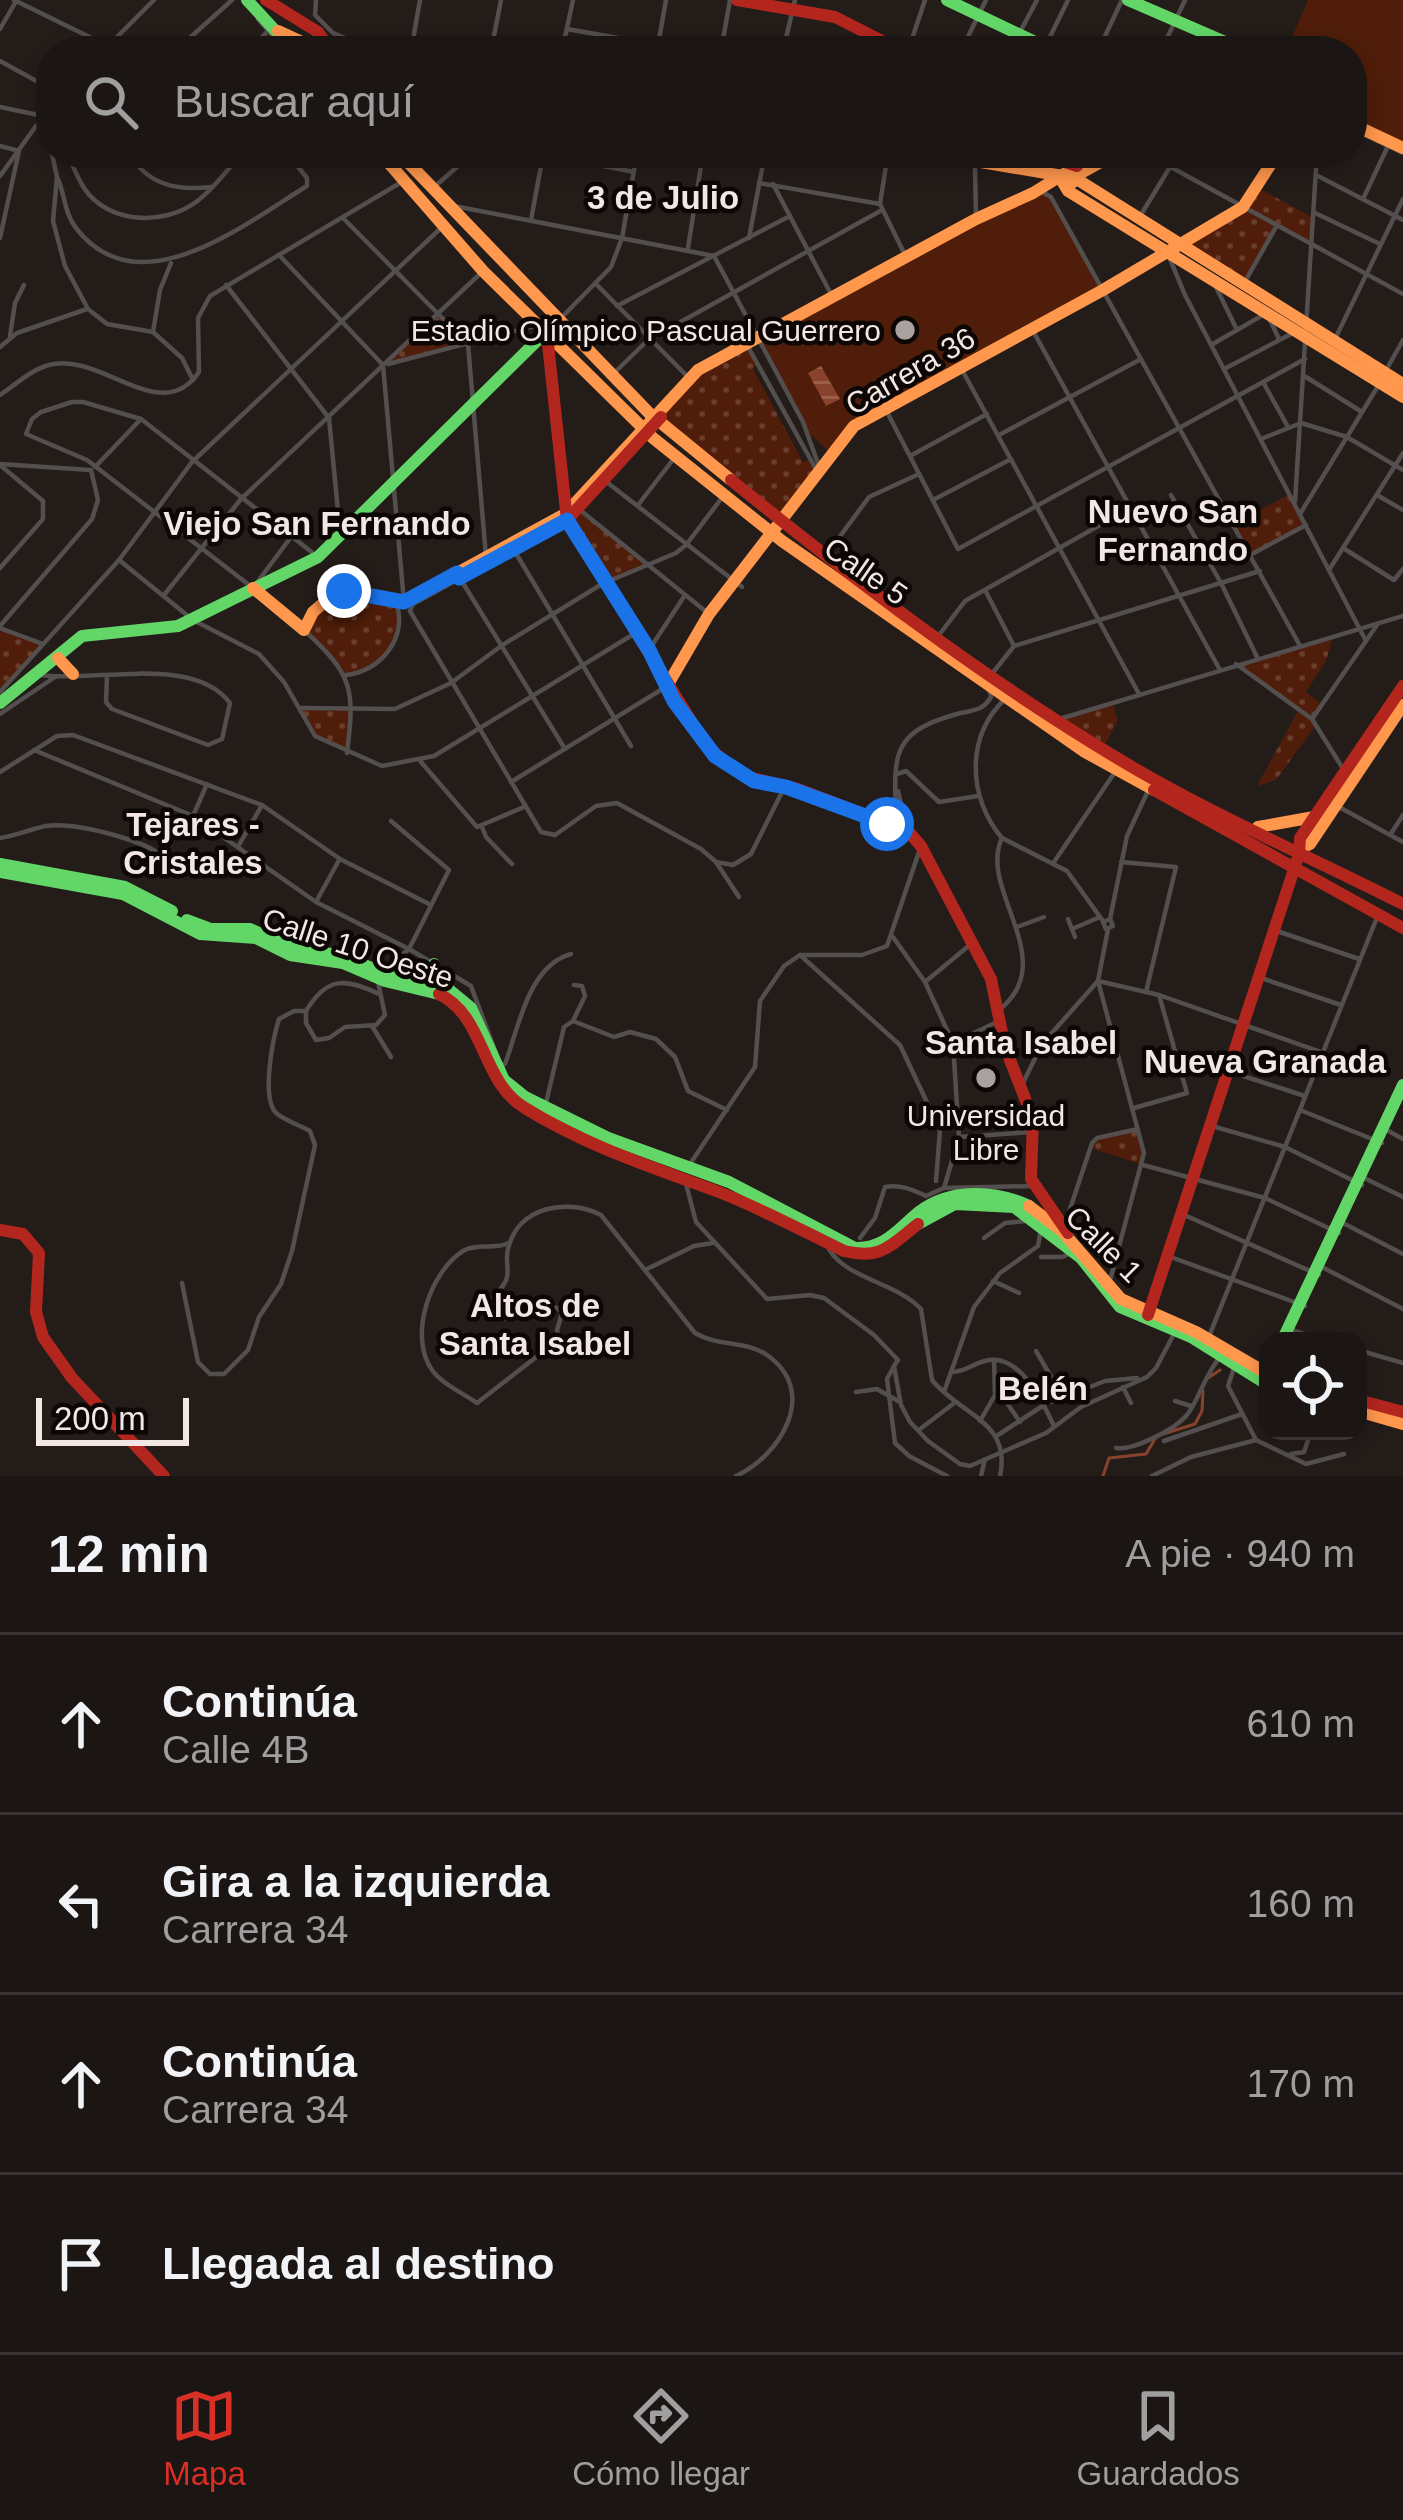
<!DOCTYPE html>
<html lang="es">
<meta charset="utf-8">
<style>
body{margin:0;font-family:Arial,sans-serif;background:#282221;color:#f1f3f6}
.controls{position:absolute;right:36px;bottom:36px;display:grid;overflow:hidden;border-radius:24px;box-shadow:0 6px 18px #0003}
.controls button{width:108px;height:108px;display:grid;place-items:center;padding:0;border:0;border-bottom:3px solid #393433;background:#1b1513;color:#f1f3f6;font:60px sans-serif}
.scale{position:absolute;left:36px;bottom:30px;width:153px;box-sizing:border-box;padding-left:12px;border:6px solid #f2e7e4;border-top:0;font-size:33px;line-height:42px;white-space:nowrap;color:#f2e7e4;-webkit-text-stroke:9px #0c0605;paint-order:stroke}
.stop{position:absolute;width:36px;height:36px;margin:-27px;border:9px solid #1a73e8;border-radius:50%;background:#fff}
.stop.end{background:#1a73e8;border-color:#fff;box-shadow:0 3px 12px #0008}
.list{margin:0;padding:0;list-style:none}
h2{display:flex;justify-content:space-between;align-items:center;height:156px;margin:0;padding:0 48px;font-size:51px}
h2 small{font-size:39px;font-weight:400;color:#a09fa0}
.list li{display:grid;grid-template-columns:78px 1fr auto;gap:36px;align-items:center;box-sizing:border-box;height:180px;padding:0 48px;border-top:3px solid #393433}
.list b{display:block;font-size:45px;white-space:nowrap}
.list p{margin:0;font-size:39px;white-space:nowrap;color:#a09fa0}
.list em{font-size:39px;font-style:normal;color:#a09fa0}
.icon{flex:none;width:66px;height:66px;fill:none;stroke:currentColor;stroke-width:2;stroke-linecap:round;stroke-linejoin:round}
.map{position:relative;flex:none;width:1403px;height:1476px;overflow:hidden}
.search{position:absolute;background:#1b1513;box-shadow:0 6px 18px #0003;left:36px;right:36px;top:36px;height:132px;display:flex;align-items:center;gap:30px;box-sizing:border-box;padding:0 42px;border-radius:48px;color:#a09fa0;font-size:45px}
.sheet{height:876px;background:#1b1513}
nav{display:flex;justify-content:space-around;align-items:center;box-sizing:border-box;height:168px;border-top:3px solid #393433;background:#1b1513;font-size:33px;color:#a09fa0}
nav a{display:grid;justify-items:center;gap:6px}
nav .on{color:#d93025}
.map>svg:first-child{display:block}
.grass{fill:url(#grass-dots)}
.pitch{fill:#4f1d09}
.water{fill:url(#water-rules)}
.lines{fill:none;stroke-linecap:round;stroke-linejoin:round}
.stream{stroke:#89432c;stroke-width:3}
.street{stroke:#534f4e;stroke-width:4.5}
.fast{stroke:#63d668;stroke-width:12}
.slow{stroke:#ff974d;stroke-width:12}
.jam{stroke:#b3261e;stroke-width:12}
.slow-bridge{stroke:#ff974d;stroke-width:12}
.route{stroke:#1a73e8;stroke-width:15}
.poi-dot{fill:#aaa09d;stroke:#0c0605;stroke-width:4.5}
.labels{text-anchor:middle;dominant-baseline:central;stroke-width:9;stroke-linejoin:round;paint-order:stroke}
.poi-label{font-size:30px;fill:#f2e7e4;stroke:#0c0605;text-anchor:end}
.street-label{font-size:30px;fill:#f2e7e4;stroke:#0c0605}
.neighbourhood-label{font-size:33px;font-weight:bold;fill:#f2e7e4;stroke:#0c0605}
</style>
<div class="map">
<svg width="1403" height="1476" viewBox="0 0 1403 1476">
<defs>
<pattern id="grass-dots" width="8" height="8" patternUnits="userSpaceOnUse" patternTransform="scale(3)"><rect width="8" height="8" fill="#4f1d09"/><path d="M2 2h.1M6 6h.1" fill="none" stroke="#693e2d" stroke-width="1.8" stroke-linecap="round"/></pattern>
<pattern id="water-rules" width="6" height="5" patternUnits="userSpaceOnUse" patternTransform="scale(3)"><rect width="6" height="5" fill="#89432c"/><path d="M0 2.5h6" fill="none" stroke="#9a5e4a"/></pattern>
</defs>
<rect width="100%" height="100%" fill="#241c19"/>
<g class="grass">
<polygon points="1256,187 1314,218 1313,245 1278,226 1243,285 1180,245 1243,207"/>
<polygon points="435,315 468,344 383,365"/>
<polygon points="747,345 758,362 753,369 803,462 810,460 818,472 780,518 658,421 693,380"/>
<polygon points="1290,494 1306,525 1250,555 1233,525"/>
<polygon points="580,510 647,564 605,583 567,520"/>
<path d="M 338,592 L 393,601 L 400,615 C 390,653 388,666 346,675 L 304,630 L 309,616 Z"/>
<polygon points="0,628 43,644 0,692"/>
<polygon points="1333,635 1326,661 1306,692 1322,704 1312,719 1316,725 1276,780 1257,786 1299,709 1236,664"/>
<polygon points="1112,702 1118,720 1103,749 1056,720"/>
<polygon points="301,708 352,711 347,752 315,736"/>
<polygon points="1138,1129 1143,1165 1090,1148 1097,1138"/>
</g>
<g class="pitch">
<polygon points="1308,0 1403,0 1403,142 1352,119 1352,51 1286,51"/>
<polygon points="1039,192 1051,197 1103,290 854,426 832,455 805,429 757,339 976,219"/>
</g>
<polygon class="water" points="821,366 840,399 826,406 808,373"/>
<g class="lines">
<g class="stream">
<polyline points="1208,1378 1220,1370"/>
<polyline points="1358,1406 1403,1418"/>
<polyline points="1163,1434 1195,1424 1202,1411 1203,1391"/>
<polyline points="1103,1476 1109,1458 1146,1454 1155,1439"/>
</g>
<g class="street">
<polyline points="14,0 108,46"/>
<polyline points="316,0 315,15 333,33 377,51"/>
<polyline points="258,19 286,51"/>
<polyline points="0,29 15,3"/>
<polyline points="567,29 658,45"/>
<polyline points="1020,32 1037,0"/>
<polyline points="1045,47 1068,0"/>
<polyline points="103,51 154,0"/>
<polyline points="175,51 232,0"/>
<polyline points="248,51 268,31"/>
<polyline points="269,51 278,42"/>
<polyline points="411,51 420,0"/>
<polyline points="491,51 501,0"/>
<polyline points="562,51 573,0"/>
<polyline points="657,51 666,0"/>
<polyline points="721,51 730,0"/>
<polyline points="783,51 795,0"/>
<polyline points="908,51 925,0"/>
<polyline points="961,51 986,0"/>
<polyline points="1098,51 1122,0"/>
<polyline points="1161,51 1185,0"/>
<polyline points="0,61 51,89"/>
<polyline points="0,107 43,116"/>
<polyline points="1365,135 1403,153"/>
<polyline points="0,146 19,151 0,238"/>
<polyline points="51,149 57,177 53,221 65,266 88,309 107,324 153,332 182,358 193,380"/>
<path d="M 67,153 C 72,164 77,177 84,188 C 108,224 163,226 196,202 C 214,189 228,169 242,153"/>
<path d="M 129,153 C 147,185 177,191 212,187"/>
<polyline points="888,153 880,204 906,257"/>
<polyline points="1145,153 1403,294"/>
<polyline points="543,154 634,172"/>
<polyline points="0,176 51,105"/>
<polyline points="1318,176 1403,220"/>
<path d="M 57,177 C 65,193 64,213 76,228 C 139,310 246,223 307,186 L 307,178 L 287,153"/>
<polyline points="759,183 880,204"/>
<polyline points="773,184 832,296"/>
<polyline points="433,188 473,153"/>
<polyline points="1042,192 1051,197 1299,644"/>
<polyline points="1363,199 1388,146"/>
<polyline points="454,206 714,256 803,422 820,469"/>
<polyline points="1315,213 1380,244"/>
<polyline points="1139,218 1170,167"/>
<polyline points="344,219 468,344 486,557"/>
<polyline points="976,219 975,168 979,153"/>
<polyline points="531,220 543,155"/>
<polyline points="749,238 765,153"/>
<polyline points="688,248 703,153"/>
<polyline points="1167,252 1185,295 1366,641"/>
<polyline points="279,255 383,365 404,602"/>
<polyline points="226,285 329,418 340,532"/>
<polyline points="597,285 688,377"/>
<polyline points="1243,285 1276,227"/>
<polyline points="1216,287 1237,330"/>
<polyline points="617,306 790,216"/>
<polyline points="563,316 611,267 622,238 637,153"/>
<polyline points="1270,320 1279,339"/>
<polyline points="1032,329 1220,670"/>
<polyline points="153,332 160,290 171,263"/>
<polyline points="10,336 15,303 24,285"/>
<polyline points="1335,339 1403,199"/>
<polyline points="747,345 817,471"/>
<polyline points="1211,345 1263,315"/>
<polyline points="0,347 17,333 87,309"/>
<polyline points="388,364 534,326"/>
<polyline points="961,368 1139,694"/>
<polyline points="1224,369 1293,333"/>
<polyline points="1385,372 1403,340"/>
<polyline points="612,375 648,340 882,210"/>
<polyline points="1306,377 1362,412"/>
<polyline points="1263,382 1288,427"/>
<path d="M 0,395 C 15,385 32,369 49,365 C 101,351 161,428 199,372 L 198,318 L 210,296 L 400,183"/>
<polyline points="886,410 958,549 1305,359"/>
<polyline points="999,435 1141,359"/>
<polyline points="1261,439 1301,423 1347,437 1403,470"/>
<polyline points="910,456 987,414"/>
<polyline points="0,464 90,470"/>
<polyline points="0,465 43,501 43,519 0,568"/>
<polyline points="95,467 141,419"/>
<polyline points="604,480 742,587"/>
<polyline points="1171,495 1221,583 1257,657"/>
<polyline points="1377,495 1403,510"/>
<polyline points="933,500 1011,459"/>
<polyline points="1295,501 1317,153"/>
<polyline points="638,505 675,457"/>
<polyline points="580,510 709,614"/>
<polyline points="1300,514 1378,386"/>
<polyline points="287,534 307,517"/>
<polyline points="291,537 253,588 87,460 26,434 32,419 41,412 72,402 83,402 141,419 318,557"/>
<polyline points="511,545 631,746"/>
<polyline points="1343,548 1394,580 1403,569"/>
<polyline points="827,554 869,497 919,474"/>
<polyline points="1250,555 1306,525"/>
<polyline points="119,560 193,620 259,654 284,682 315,736 382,766 434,756 637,632"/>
<polyline points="1329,570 1403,453"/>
<polyline points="458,575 565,749"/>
<polyline points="985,590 1014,646"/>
<polyline points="164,595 241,499 483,271"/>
<polyline points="410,611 541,832 555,835 596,806 617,803 701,849 716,862 733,865 751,854 784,788"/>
<polyline points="410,611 413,604 567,520"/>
<polyline points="0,626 92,519 98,500 91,470"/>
<polyline points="0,628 43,644"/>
<path d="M 305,631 C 353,675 355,689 347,753"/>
<polyline points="939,635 965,601 1132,507"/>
<polyline points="649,650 685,595"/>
<polyline points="1236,664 1312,719 1345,772"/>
<path d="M 39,675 C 94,683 193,654 230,703 L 222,739 L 208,745 L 112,709 L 106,702 L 107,676"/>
<path d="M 346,675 C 380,672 409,637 396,603"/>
<polyline points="991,675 1014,646 1260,571"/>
<polyline points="0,692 119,560 192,462 442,227"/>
<polyline points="301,708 395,709 451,683 501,646 602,584 676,553 686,545 724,495"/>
<polyline points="0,714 55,677"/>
<polyline points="1312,719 1377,625"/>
<polyline points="1056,720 1403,616"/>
<polyline points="34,750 193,816 316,902 409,949 471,986 496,1053"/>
<polyline points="421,762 477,827 524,807"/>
<polyline points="725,766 743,780 762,785"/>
<polyline points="0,772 57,736 73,735 262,805 340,859 431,905"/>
<polyline points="897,774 906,771 939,802 978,796"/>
<polyline points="511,782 664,688"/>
<polyline points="898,791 906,826"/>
<polyline points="1339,807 1403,842"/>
<polyline points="193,816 207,784"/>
<path d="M 884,820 L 896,809 C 893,752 895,731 957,714 C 972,710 982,712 991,697 L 989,688"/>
<polyline points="890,823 899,809"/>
<polyline points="482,827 486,837 512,864"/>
<polyline points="1390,835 1403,815"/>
<path d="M 0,838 C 16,836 30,829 46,826 C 71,821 146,840 163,857"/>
<path d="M 1002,838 C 968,798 965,737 1005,699"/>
<polyline points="1002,838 1067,871 1103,921"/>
<polyline points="239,845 262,805"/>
<polyline points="716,862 739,897"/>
<polyline points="1054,862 1115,772"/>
<polyline points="1121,862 1176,867 1146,992"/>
<polyline points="316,902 339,860"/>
<polyline points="1068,919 1075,937"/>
<polyline points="1110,919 1127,836 1154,778"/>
<polygon points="1110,919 1113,926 1106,929 1103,922"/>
<polyline points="1017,927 1044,917"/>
<polyline points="1072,929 1100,917"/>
<polyline points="1108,929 1098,981 1144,1153 1109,1284"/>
<polyline points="1274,930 1359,959"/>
<polyline points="893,937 925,982 953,1043 959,1137 944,1188"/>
<polyline points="800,955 900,1045 940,1130 936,1181"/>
<polyline points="383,970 409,949 449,870 391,821"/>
<polyline points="1258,977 1341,1005"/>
<polyline points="1098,981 1159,995 1321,1052"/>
<polyline points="925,982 971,944"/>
<polyline points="306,1011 306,1023 316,1040 329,1038 345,1027 376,1025 385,1015 378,982"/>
<path d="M 998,1011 C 1063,961 977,890 1002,838"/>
<polyline points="573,1021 585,996 582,986 574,985"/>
<polyline points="372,1026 391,1057"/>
<polyline points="953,1043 997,1022"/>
<path d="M 499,1065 L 505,1064 C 519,1027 528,966 571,954"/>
<polyline points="1228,1071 1305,1096"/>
<polyline points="1021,1087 1042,1044 1098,981"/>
<polyline points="545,1107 564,1027 573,1021 614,1037 630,1032 656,1039 675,1057 688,1091 727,1110"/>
<polyline points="1134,1108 1187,1093 1159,995"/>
<polyline points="1300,1110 1382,1143"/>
<polyline points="1212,1126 1285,1147 1362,1185"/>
<polyline points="1383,1128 1403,1139"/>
<polyline points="959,1137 1031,1132"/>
<polyline points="1143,1165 1265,1198 1339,1233"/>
<polyline points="688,1167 755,1067 760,1001 784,966 800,955 862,955 887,946 921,846"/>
<polyline points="1360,1176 1403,1197"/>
<polyline points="685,1180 696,1222 767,1299 810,1295 824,1298 874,1335 898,1360 894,1366 901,1405 910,1422 928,1441 960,1464 970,1466 1046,1433 1081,1407 1147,1377 1156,1368 1176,1330"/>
<polyline points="1182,1214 1319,1275"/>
<polyline points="1339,1221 1403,1254"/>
<polyline points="1064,1227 1092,1143 1097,1138 1138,1129"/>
<path d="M 860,1238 L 875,1218 L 885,1187 C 901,1184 913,1190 926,1196 L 944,1188 L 1035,1186"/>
<polyline points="984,1238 1005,1223 1025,1221"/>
<path d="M 509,1243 C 495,1250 476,1243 463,1251 C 430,1272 408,1336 432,1370 C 442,1384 463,1393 477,1403 L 553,1344 L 560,1344 L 557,1330 L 562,1313 L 558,1308 L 538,1306 L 507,1319 L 494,1313 L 491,1300 C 496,1293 505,1287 507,1277 C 509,1268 505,1259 508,1249 C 518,1206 567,1198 601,1215 L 695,1333 C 718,1347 746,1340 767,1355 C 820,1392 780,1456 736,1476"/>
<path d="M 826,1243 C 839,1278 895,1281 921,1309 L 932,1380 C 960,1415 1012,1421 1000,1476"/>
<polyline points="1168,1256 1305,1306"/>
<polyline points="1041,1257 1062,1257 1074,1252"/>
<polyline points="1318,1265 1403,1309"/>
<polyline points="647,1269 694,1246 713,1243"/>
<polyline points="993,1281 1019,1293"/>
<path d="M 182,1283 L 198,1362 L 210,1374 L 224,1374 L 248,1350 L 259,1317 L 281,1284 L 292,1251 L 315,1145 L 310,1131 C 301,1126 284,1120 276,1113 C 261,1097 273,1038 279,1019 L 294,1011 L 306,1011 C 327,976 345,978 379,994"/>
<polyline points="1288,1329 1327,1341"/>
<polyline points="1208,1339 1378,915"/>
<polyline points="1358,1350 1403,1363"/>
<polyline points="1036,1351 1063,1397"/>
<polyline points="1235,1365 1228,1386 1256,1440 1306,1464 1344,1454"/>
<polyline points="894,1366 887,1379 895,1443 909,1456 947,1476"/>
<path d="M 952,1372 C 966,1372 975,1362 989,1360 C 1021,1355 1043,1403 1054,1426"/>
<polyline points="1123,1387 1131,1403"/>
<polyline points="856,1392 877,1389 898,1401"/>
<polyline points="944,1392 974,1307 1000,1273 1038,1246 1041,1229"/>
<polyline points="1040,1399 1052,1402 1105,1381 1137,1378"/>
<polyline points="1175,1401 1191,1406"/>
<polyline points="1007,1403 1020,1422"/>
<polyline points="980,1421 995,1395 994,1360"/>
<polyline points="920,1429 953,1404"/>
<polyline points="998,1435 1044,1405"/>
<polyline points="1164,1441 1242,1414"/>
<path d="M 1116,1448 C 1132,1451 1174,1430 1186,1416 C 1198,1403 1204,1375 1221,1356"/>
<polyline points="1291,1454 1304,1452 1311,1431"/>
<polyline points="981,1476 985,1459"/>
<polyline points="1152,1476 1191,1457 1256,1440"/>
</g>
<g class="fast">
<polyline points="247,0 294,51"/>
<polyline points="947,0 1054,51"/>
<polyline points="1128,0 1246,51"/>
<polyline points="0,703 82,636 178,626 318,557 558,320"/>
<polyline points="0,864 125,887 172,911"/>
<polyline points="0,872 123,894 200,934 256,938 290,955 343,963 385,981 439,994"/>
<path d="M 187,920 L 211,929 L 250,929 L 292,948 L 344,956 L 387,975 L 448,989 L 471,1008 L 504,1080 L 525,1097 L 608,1138 L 729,1182 L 855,1248 C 885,1249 898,1229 919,1212 C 950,1188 995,1190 1029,1206"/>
<polyline points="424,981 434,976 434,964"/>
<polyline points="918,1224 955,1204 1014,1207 1081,1258 1120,1307 1191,1337 1268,1385"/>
<polyline points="1282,1341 1403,1085"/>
</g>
<g class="slow">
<polyline points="1352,124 1403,148"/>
<polyline points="380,153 483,271 653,438 782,541 1085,752 1154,790"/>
<polyline points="399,153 649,413 731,480"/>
<polyline points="928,153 1075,178 1403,384"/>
<polyline points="1059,176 1068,191 1403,397"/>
<polyline points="1072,183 1081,173 1117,153"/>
<polyline points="253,588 304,630 313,612 334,594 358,594 404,602 565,514 698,370 976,219 1033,193 1098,153"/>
<polyline points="58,658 73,674"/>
<polyline points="667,686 709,614 854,426 1103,290 1243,207 1278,153"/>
<polyline points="1258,827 1314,817"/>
<polyline points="1300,849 1310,844 1403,705"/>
<polyline points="1029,1206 1062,1231 1121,1299 1196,1332 1268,1374"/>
<polyline points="1358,1411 1403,1424"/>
</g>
<g class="jam">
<polyline points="266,0 318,32 331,51"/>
<polyline points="737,0 835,17 902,51"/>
<polyline points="353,49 372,51"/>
<polyline points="1059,153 1065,162 1077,166"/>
<polyline points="547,335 567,520 707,747 744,776 798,789 908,831 921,846 991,979 1005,1047 1033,1119 1031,1179 1068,1233"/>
<path d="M 731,480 C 853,579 982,677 1117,758 C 1208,813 1308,856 1403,904"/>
<polyline points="567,520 661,417"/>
<polyline points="1154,790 1403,928"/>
<path d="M 439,994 C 486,1017 480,1081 525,1108 C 586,1146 652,1167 719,1192 C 762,1209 803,1231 844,1251 C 881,1260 890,1246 918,1224"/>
<polyline points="0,1230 23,1234 39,1253 36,1312 43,1337 72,1378 164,1476"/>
<polyline points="1148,1315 1299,854 1300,838 1403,686"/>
<polyline points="1358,1400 1403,1412"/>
</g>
<polyline class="slow-bridge" points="278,31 304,43 353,49"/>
</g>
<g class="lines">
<polyline class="route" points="344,591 404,602 457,573 459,578 567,520 649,650 674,701 715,756 754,781 786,787 887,824"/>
</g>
<g class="poi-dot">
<circle cx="905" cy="330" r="12"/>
<circle cx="986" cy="1078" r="12"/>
</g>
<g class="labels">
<g class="poi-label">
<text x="881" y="330">Estadio Olímpico Pascual Guerrero</text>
<text x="986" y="1115" text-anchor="middle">Universidad<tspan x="986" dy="34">Libre</tspan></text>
</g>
<g class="street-label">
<text transform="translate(910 371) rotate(-30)">Carrera 36</text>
<text transform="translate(866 571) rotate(35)">Calle 5</text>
<text transform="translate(358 948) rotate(18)">Calle 10 Oeste</text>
<text transform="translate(1104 1244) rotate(45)">Calle 1</text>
</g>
<g class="neighbourhood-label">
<text x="663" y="197">3 de Julio</text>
<text x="1173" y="511">Nuevo San<tspan x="1173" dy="38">Fernando</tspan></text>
<text x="317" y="523">Viejo San Fernando</text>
<text x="193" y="824">Tejares -<tspan x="193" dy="38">Cristales</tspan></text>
<text x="1021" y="1042">Santa Isabel</text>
<text x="1265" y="1061">Nueva Granada</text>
<text x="535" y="1305">Altos de<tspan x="535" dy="38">Santa Isabel</tspan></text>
<text x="1043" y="1388">Belén</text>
</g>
</g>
</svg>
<div class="controls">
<button><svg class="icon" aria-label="locate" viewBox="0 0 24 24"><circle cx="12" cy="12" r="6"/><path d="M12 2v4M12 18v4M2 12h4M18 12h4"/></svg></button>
</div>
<div class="scale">200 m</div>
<div class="stop" style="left:887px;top:824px"></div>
<div class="stop end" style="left:344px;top:591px"></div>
<div class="search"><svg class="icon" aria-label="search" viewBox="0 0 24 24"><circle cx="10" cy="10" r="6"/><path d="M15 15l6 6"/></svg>Buscar aquí</div>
</div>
<section class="sheet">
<h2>12 min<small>A pie · 940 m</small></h2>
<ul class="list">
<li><svg class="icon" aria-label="ahead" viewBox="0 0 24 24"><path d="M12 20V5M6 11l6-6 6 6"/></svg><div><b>Continúa</b><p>Calle 4B</p></div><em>610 m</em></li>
<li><svg class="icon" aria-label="left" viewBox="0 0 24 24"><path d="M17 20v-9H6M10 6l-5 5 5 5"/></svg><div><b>Gira a la izquierda</b><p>Carrera 34</p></div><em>160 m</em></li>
<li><svg class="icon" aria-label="ahead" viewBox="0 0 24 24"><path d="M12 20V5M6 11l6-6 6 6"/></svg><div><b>Continúa</b><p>Carrera 34</p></div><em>170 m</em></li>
<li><svg class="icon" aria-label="arrive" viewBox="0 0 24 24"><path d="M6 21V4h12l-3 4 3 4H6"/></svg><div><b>Llegada al destino</b></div></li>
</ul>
</section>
<nav>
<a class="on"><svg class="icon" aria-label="map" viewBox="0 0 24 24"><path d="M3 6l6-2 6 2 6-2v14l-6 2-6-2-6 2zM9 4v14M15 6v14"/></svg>Mapa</a>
<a><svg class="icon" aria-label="directions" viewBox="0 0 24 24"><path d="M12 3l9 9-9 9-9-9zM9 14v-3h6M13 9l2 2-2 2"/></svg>Cómo llegar</a>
<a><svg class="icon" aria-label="saved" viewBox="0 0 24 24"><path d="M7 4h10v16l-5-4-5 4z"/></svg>Guardados</a>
</nav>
